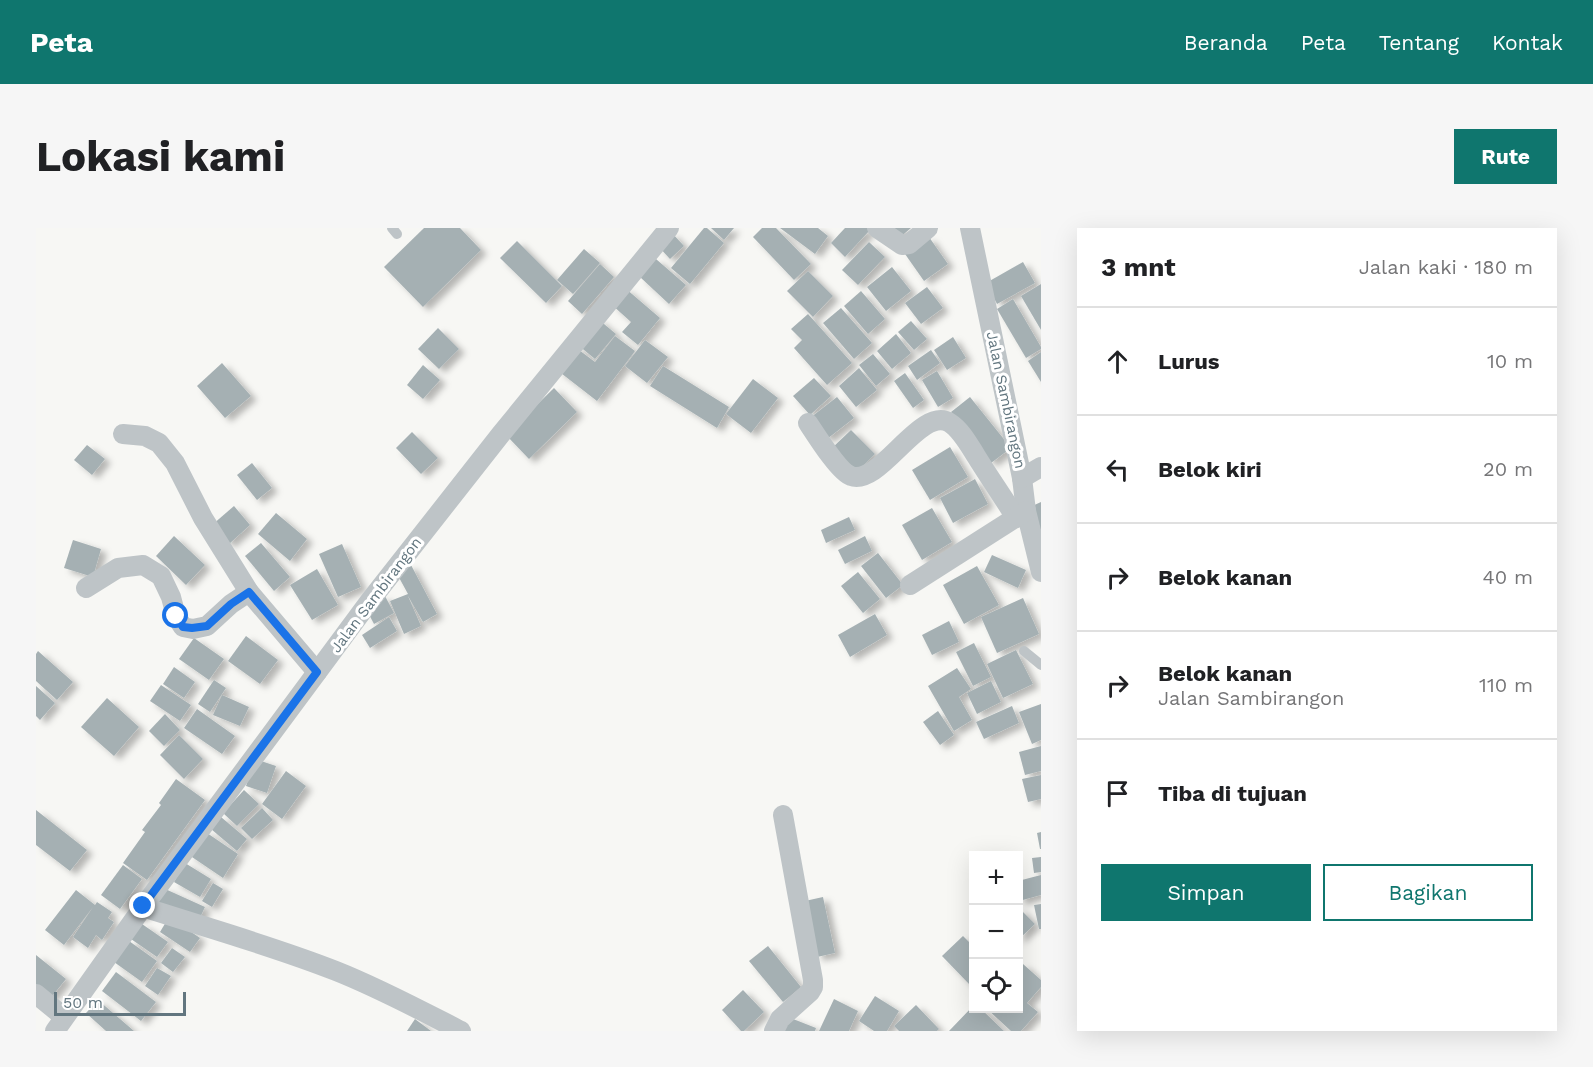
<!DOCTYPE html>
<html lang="id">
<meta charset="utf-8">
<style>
body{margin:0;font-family:"Work Sans",sans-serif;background:#f6f6f6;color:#202124}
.controls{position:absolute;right:18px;bottom:18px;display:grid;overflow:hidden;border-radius:0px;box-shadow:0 6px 24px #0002}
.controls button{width:54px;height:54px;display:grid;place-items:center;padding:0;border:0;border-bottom:2px solid #e0e0e0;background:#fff;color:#202124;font:30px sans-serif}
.scale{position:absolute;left:18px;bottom:15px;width:132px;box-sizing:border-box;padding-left:6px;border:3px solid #62767f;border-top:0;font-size:16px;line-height:21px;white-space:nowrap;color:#62767f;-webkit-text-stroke:4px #fff;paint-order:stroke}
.stop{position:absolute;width:18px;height:18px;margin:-14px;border:4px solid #1a73e8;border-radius:50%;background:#fff}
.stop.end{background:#1a73e8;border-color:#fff;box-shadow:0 2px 6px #0008}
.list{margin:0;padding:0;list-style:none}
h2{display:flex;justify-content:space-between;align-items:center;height:78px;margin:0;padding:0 24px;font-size:26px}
h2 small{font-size:20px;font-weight:400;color:#757577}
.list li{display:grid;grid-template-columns:39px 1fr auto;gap:18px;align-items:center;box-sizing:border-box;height:108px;padding:0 24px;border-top:2px solid #e0e0e0}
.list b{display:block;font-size:22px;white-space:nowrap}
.list p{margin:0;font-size:20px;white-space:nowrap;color:#757577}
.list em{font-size:20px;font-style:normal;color:#757577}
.actions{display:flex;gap:12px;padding:18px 24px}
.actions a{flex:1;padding:14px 0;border:2px solid #0f766e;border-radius:0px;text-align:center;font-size:21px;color:#0f766e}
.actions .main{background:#0f766e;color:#fff}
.icon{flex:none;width:33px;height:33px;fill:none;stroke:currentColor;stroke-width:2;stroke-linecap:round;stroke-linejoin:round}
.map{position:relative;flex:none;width:1005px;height:803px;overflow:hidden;border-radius:0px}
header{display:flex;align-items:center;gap:36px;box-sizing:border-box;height:84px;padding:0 30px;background:#0f766e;color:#fff}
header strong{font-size:28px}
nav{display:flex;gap:33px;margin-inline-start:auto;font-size:21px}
.intro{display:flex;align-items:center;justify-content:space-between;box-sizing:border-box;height:144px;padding:0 36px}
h1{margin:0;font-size:42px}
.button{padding:15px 27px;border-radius:0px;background:#0f766e;color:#fff;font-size:21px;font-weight:700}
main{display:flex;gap:36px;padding:0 36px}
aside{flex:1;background:#fff;border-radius:0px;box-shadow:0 6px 24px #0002}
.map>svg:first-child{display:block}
.building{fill:#a5b0b3;filter:url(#shadow)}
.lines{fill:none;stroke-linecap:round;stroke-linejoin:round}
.lane{stroke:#bec4c7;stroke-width:10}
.street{stroke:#bec4c7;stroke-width:20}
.route{stroke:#1a73e8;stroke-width:8}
.labels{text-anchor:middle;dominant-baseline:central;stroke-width:6;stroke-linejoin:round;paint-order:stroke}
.street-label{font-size:15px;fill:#62767f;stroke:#fff}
</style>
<header>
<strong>Peta</strong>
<nav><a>Beranda</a><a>Peta</a><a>Tentang</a><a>Kontak</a></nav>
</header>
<div class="intro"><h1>Lokasi kami</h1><a class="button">Rute</a></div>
<main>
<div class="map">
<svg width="1005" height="803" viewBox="0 0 1005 803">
<defs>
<filter id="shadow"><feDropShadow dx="6" dy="4" stdDeviation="3" flood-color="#0004"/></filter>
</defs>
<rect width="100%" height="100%" fill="#f7f7f4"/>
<g class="building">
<polygon points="388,0 424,0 445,22 387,79 348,39"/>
<polygon points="668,0 671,0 688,15 654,56 635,40"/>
<polygon points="675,0 698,0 688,12"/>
<polygon points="726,0 740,0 775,36 758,52 717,9"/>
<polygon points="744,0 782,0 792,8 779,26"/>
<polygon points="809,0 832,0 834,2 809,29 795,15"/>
<polygon points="853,0 875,0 862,11"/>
<polygon points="636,5 648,18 634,31 622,18"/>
<polygon points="893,9 912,36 888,53 869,26"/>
<polygon points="481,13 526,58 510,75 464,30"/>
<polygon points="833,14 849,29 822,57 806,42"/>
<polygon points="548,21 564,35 537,66 521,52"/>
<polygon points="620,31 650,57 633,76 604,49"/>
<polygon points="987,34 999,55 961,76 950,55"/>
<polygon points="564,36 578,49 546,86 532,73"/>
<polygon points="856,39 875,63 850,83 831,59"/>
<polygon points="772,43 797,68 777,89 751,63"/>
<polygon points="1005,56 1005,102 985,68"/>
<polygon points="891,59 907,80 885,96 869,75"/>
<polygon points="589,60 624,90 602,117 586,104 595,94 575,76"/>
<polygon points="825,63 849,91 832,106 808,78"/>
<polygon points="977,71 1005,119 1005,121 990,130 961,81"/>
<polygon points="805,80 836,115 818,131 787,95"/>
<polygon points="772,86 816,135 791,157 758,120 766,112 755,101"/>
<polygon points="562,91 580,106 559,131 542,117"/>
<polygon points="875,93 891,111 878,122 862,104"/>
<polygon points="402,100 423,121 403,141 382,121"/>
<polygon points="860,106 875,125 856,141 841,123"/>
<polygon points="579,108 599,123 561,173 521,142 539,119 559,134"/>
<polygon points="917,109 930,130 911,142 898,122"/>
<polygon points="609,112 632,129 611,155 589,138"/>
<polygon points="895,122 904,135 881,152 872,138"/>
<polygon points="1005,124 1005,154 992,133"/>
<polygon points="837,126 854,146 840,158 823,137"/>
<polygon points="186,135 215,168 189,190 161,158"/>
<polygon points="387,137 404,152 387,171 371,157"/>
<polygon points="627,138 693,179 681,200 614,158"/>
<polygon points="823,140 841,162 820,179 803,158"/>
<polygon points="901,143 917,170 902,179 886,152"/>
<polygon points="869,145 888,172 877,180 858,153"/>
<polygon points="778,150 795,168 774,187 757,168"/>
<polygon points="717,151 742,170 715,205 690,186"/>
<polygon points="518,160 541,184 493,231 470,207"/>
<polygon points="801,169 818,190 791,211 774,190"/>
<polygon points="934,169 975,220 955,235 915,184"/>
<polygon points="815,202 839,226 820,245 796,220"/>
<polygon points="376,204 402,230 385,246 360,220"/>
<polygon points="51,217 69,231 56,247 38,232"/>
<polygon points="914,219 932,249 894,272 876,242"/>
<polygon points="216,235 236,260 221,272 201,247"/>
<polygon points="939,251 952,276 917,295 904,270"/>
<polygon points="1005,274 1005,303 994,279"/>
<polygon points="198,278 214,297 193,316 176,297"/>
<polygon points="896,280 916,314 886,332 866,297"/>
<polygon points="240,285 271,311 254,333 222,306"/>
<polygon points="813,289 819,302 790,315 785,302"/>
<polygon points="138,308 169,337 150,357 120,328"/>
<polygon points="829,308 836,323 809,336 802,322"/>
<polygon points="37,312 65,321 57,349 28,340"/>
<polygon points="225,315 254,349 238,363 209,328"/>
<polygon points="306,316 325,359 302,369 283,326"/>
<polygon points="842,325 867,357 850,370 825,338"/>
<polygon points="956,327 990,342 982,360 948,344"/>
<polygon points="375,337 401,386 387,394 372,368 385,398 368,406 354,373 372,366 360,344"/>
<polygon points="941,338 963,377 928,396 907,357"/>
<polygon points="281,341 302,377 276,392 254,357"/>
<polygon points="822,344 844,371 827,385 805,358"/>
<polygon points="349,368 358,385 338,396 329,379"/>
<polygon points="987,370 1003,406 961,425 945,389"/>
<polygon points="839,386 851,407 814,429 802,407"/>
<polygon points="353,389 361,403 334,420 326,407"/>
<polygon points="913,393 923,414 896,427 886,407"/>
<polygon points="210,408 242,432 224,456 192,433"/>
<polygon points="158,410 188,431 173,452 143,431"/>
<polygon points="938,415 955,449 937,458 920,424"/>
<polygon points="980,422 997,456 967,470 951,436"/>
<polygon points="2,423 37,454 21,472 0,453 0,426"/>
<polygon points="138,439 159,454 148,470 127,456"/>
<polygon points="921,440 935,461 923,469 936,492 918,503 892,458"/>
<polygon points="178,452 190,460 174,484 162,476"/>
<polygon points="955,453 965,474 941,486 931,465"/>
<polygon points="125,457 155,477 144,493 114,473"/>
<polygon points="0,458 19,475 4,492 0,488"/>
<polygon points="186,467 213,479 204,498 177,487"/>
<polygon points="71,470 103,499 78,528 45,499"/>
<polygon points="1005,476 1005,512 996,516 983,484"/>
<polygon points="976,478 983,495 948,511 940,494"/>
<polygon points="161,481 199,508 186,526 148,500"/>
<polygon points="902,483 918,507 904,517 887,494"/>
<polygon points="129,486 144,502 128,518 113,503"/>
<polygon points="143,507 167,531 148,551 124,527"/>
<polygon points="1005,518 1005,543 989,547 983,524"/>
<polygon points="219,531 240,538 231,565 210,558"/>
<polygon points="250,543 270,558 246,591 226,576"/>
<polygon points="1005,547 1005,571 992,574 986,551"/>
<polygon points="140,551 169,572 111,652 87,635 109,604 106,602 125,577 123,575"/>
<polygon points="208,562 223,576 201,598 187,585"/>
<polygon points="226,580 237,592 216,611 205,600"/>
<polygon points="0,582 51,622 34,643 0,617"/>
<polygon points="185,589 211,611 201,623 175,601"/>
<polygon points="168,603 202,626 187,650 153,627"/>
<polygon points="1005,604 1005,621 1004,621 1001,605"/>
<polygon points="1005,629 1005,644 998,645 996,630"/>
<polygon points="149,635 175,651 164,669 138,654"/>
<polygon points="87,637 106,651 84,681 65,667"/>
<polygon points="1005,647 1005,667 983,673 982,653"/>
<polygon points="177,655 187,661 176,679 166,673"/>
<polygon points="127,660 169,679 161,696 119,677"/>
<polygon points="40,662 59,677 61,674 76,684 72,690 78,694 66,712 60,707 52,720 37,709 57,679 28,717 9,702"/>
<polygon points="787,669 799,725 781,729 769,673"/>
<polygon points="1005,676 1005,701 1003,701 998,677"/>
<polygon points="982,679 999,696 982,712"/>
<polygon points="133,689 164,710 154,724 124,704"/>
<polygon points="106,696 132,714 121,729 95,711"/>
<polygon points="927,708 938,719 938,754 934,757 906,728"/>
<polygon points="93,713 121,733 106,754 78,734"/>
<polygon points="732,718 765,759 747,774 713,733"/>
<polygon points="136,720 149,729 137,744 125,735"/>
<polygon points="0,727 30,751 13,772 0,761"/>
<polygon points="987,736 1005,752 1005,759 991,775 1002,784 985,803 975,803 950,780 982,780 982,741"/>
<polygon points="121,740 135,748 122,767 109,758"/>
<polygon points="80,744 120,774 105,793 66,763"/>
<polygon points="707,762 728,784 708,803 705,803 686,782"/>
<polygon points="839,768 863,783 851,803 838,803 823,793"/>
<polygon points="798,771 822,783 813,803 783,803"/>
<polygon points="62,772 98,803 70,803 50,785"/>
<polygon points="880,777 903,801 901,803 863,803 858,798"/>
<polygon points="938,777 938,780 944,780 968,803 913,803"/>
<polygon points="752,789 780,800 779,803 747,803"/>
<polygon points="379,791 395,803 371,803"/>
</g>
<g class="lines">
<g class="lane">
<polyline points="356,0 361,6"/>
<polyline points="988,423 1005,437"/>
</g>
<g class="street">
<polyline points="841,0 866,17 873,16 892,0"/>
<polyline points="934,0 986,250 990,283 1005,344"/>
<path d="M 772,195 C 780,207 803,244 815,248 C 844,259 885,176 914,195 C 925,202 933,217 940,228 C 953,249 967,269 980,290"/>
<polyline points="87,206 109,208 123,215 139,235 167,290 213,364 281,444"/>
<polyline points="986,250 1005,239"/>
<polyline points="874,357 990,283"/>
<polyline points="50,360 82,340 107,337 125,348 135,369 140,388 147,399 157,401 171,398 195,376 213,364"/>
<path d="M 107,679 C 171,700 237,718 300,743 C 343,760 384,782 425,803"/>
<polyline points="0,766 28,789"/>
<polyline points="19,803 107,679 333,374 465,206 633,0"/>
<polyline points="738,803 744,791 774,764 777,759 777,752 747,587"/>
</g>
</g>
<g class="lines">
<polyline class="route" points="107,678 281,444 213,364 195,376 171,398 156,400 147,399 140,388"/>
</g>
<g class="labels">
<g class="street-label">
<text transform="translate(970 172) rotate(78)">Jalan Sambirangon</text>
<text transform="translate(340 367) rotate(-53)">Jalan Sambirangon</text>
</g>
</g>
</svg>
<div class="controls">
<button>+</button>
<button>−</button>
<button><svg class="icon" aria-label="locate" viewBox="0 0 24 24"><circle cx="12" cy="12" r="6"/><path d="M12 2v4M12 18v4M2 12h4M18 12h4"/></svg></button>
</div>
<div class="scale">50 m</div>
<div class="stop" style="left:140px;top:388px"></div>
<div class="stop end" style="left:107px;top:678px"></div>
</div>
<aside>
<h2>3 mnt<small>Jalan kaki · 180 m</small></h2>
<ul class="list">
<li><svg class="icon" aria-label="ahead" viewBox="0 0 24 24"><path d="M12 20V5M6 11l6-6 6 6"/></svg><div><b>Lurus</b></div><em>10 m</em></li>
<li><svg class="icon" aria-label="left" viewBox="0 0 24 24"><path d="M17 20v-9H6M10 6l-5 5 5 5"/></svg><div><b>Belok kiri</b></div><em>20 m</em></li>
<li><svg class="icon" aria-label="right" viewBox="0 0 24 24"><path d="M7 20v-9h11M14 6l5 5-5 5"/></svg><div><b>Belok kanan</b></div><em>40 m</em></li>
<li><svg class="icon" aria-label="right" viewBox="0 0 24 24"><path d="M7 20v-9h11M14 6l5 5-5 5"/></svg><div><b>Belok kanan</b><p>Jalan Sambirangon</p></div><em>110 m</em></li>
<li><svg class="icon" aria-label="arrive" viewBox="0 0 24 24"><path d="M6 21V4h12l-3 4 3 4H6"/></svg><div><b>Tiba di tujuan</b></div></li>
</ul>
<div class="actions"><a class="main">Simpan</a><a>Bagikan</a></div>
</aside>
</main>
